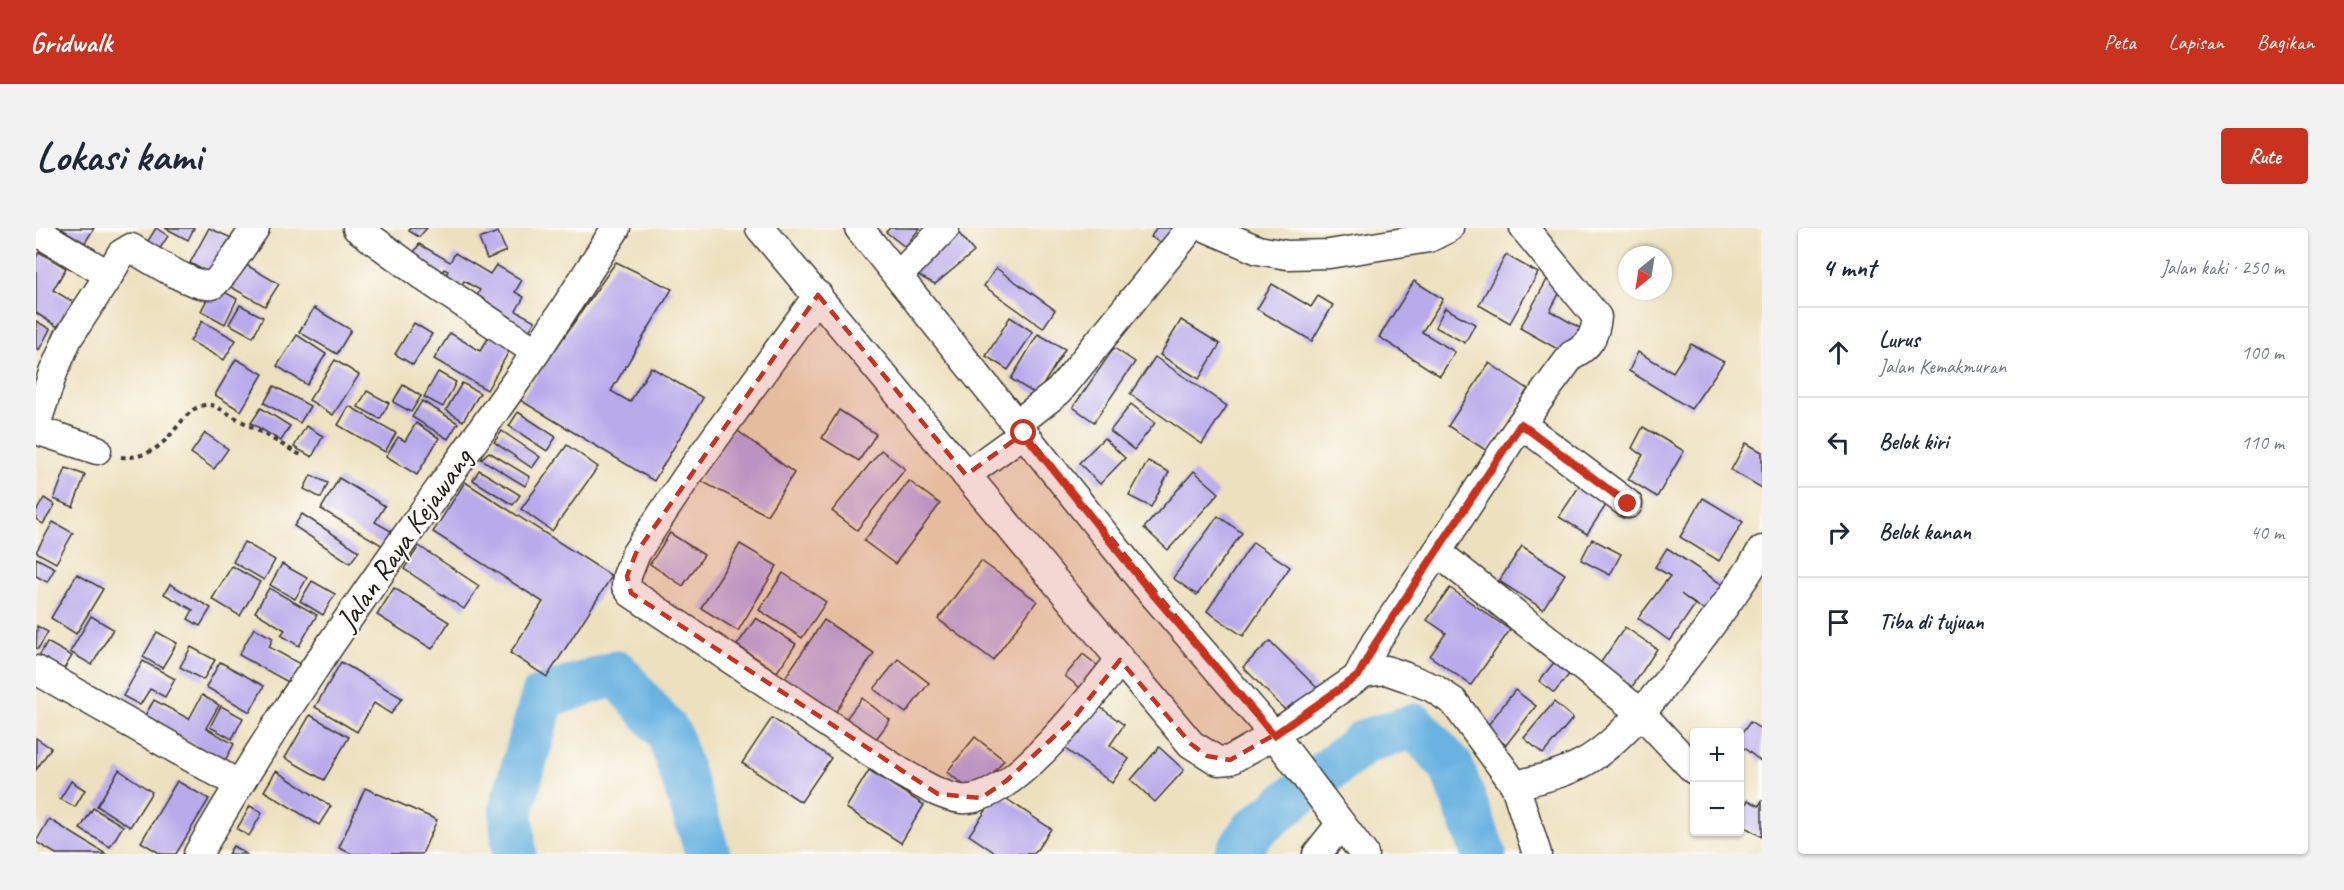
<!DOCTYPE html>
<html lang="id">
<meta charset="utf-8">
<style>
body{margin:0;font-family:Caveat,sans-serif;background:#f2f2f3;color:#1f2937}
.controls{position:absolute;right:18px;bottom:18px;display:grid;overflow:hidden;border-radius:6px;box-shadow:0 2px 4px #0004}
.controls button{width:54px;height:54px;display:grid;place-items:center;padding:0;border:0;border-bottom:2px solid #e0e1e3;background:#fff;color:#1f2937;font:30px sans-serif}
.compass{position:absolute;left:1582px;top:18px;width:54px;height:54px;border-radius:50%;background:#fff;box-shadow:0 2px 4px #0004;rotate:210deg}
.stop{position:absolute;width:18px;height:18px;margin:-14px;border:4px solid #c8321e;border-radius:50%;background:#fff}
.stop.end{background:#c8321e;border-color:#fff;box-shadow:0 2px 6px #0008}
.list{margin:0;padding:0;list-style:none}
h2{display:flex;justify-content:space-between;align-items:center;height:78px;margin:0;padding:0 24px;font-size:26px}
h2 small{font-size:20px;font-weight:400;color:#747a83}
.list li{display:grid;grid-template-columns:39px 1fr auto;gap:18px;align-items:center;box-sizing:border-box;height:90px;padding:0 24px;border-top:2px solid #e0e1e3}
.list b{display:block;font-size:22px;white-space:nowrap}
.list p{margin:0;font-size:20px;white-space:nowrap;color:#747a83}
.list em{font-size:20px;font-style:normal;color:#747a83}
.icon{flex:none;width:33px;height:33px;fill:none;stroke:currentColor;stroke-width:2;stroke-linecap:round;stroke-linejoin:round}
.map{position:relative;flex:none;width:1726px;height:626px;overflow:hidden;border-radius:6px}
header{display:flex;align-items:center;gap:36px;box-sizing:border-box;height:84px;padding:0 30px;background:#c8321e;color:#fff}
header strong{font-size:28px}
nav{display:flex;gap:33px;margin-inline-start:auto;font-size:21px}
.intro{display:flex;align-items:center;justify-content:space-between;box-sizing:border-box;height:144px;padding:0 36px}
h1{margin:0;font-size:42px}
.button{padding:15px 27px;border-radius:6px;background:#c8321e;color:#fff;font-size:21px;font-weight:700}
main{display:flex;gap:36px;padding:0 36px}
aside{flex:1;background:#fff;border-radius:6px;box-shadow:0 2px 4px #0004}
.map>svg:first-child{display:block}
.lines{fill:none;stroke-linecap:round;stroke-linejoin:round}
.river{stroke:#69b2e1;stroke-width:45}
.building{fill:#b9aaeb}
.minor-casing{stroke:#3b3934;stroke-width:31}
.path{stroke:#3b3934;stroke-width:4;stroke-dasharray:4.5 4.5;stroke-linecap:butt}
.minor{stroke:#fff;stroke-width:28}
.route{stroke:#c8321e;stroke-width:8}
.marked{fill:#c8321e;fill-opacity:0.2;stroke:#c8321e;stroke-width:4.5;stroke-dasharray:12 8;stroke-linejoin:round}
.labels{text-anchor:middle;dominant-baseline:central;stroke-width:4.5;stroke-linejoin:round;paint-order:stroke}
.street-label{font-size:30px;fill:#1c1c1c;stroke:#fdfcf7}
</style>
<header>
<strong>Gridwalk</strong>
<nav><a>Peta</a><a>Lapisan</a><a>Bagikan</a></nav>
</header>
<div class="intro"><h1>Lokasi kami</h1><a class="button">Rute</a></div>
<main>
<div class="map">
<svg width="1726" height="626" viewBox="0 0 1726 626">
<rect width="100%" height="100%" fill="#fdfcf7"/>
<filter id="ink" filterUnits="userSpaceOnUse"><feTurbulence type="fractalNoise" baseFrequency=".0167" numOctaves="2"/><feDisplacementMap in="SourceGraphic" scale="12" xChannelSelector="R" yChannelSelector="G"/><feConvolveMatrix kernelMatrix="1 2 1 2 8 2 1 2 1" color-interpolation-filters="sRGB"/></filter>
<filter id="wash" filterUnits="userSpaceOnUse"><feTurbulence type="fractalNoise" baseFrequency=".008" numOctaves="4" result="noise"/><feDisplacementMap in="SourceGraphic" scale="24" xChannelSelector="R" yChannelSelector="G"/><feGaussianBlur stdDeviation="1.35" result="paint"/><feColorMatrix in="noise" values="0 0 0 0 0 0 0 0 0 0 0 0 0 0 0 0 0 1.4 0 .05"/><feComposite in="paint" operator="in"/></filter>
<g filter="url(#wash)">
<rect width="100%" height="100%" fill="#ede0be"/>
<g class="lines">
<g class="river">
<polyline points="478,626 475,582 507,469 581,445 633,506 672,626"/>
<polyline points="1201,626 1215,604 1329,513 1379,498 1415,538 1448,626"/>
</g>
</g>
<g id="blocks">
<g class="building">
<polygon points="24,0 58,0 49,15"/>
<polygon points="120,0 132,8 119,28 107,21"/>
<polygon points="129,0 158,0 152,12"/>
<polygon points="173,0 200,12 179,49 154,35"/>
<polygon points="374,0 391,0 383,9 373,3"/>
<polygon points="854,0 884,0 869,19 850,4"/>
<polygon points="1120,0 1140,0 1135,20 1115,9"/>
<polygon points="921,3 938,24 899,56 873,43"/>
<polygon points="462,4 470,23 451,31 443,11"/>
<polygon points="383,16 414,34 419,25 454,46 460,37 486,52 479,64 488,69 480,83 499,93 491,107 437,75 444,62 428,53 421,65 405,56 412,43 408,41 402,52 372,35"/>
<polygon points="3,24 30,40 17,62 37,74 22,99 0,85 0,30"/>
<polygon points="1470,27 1502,45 1474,95 1443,77"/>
<polygon points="580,34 636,61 575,163 594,174 615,139 667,170 618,253 484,172"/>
<polygon points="207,35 243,56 229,78 193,58"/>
<polygon points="960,40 1019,82 1007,100 948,58"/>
<polygon points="1511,52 1526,60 1514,83 1546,101 1532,127 1484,100"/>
<polygon points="1378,53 1407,71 1386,104 1419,124 1404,148 1343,109"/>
<polygon points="1236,56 1275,79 1282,68 1297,77 1276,113 1221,81"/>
<polygon points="178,58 201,71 189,96 165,83"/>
<polygon points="204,77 227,89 217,109 193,96"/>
<polygon points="278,80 315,102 301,126 263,104"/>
<polygon points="1409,80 1439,96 1429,115 1399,99"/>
<polygon points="974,89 997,104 972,142 950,128"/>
<polygon points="1145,92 1184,116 1163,151 1124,127"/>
<polygon points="0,93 14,101 3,122 0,120"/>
<polygon points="166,93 200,112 188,132 154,113"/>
<polygon points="378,95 396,106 377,137 359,126"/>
<polygon points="414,105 444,123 455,106 476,118 451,162 398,131"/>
<polygon points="1002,106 1029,121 1001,167 975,151"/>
<polygon points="261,107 290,126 271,157 241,138"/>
<polygon points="1655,116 1688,134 1655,181 1593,143 1602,124 1637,144"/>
<polygon points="1078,120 1099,134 1058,194 1037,179"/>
<polygon points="1119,129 1191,178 1166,216 1094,166"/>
<polygon points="200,131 227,146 205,183 179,167"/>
<polygon points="299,132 323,147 297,187 273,172"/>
<polygon points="1453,135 1492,161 1451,223 1412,198"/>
<polygon points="402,144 420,154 407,179 388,169"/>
<polygon points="426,155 444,165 427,193 410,182"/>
<polygon points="367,157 385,168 375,184 357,174"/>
<polygon points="238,158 274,178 264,195 228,175"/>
<polygon points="331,163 353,175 344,191 322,179"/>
<polygon points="386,173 422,195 412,211 376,189"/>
<polygon points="1095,176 1119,195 1098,222 1074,203"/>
<polygon points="313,178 360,205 349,224 302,197"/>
<polygon points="225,180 254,198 245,213 215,195"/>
<polygon points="803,182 840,206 823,233 786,210"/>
<polygon points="482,184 520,209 511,223 473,198"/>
<polygon points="380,195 403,210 381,247 350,228 362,209 369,213"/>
<polygon points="270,198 287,208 276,229 258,219"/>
<polygon points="1607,199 1648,223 1621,269 1592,251 1607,227 1596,220"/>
<polygon points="698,200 758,245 731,287 663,252"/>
<polygon points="466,203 504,229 496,240 458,214"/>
<polygon points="169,205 192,221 178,241 155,225"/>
<polygon points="1068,210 1089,230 1064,256 1043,235"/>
<polygon points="1710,215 1726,224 1726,260 1695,242"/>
<polygon points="531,217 562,239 516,303 485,281"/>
<polygon points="845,222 869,241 821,302 796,283"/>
<polygon points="453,224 494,249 489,258 445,231"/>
<polygon points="1112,233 1133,244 1115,279 1093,268"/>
<polygon points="30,240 49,247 37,279 18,271"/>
<polygon points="443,242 484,267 477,277 437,252"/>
<polygon points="1158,243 1183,265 1132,322 1108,300"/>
<polygon points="275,247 292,255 285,270 268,261"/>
<polygon points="303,250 349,278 339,294 355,303 347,318 285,281"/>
<polygon points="873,253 904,276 859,336 828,313"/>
<polygon points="429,254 576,348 511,449 474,425 507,374 397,304"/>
<polygon points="1546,254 1574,271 1551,306 1523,289"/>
<polygon points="8,270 19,277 7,296 0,291 0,284"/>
<polygon points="1667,270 1707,294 1683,333 1644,309"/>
<polygon points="266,286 323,323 314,335 258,298"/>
<polygon points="1182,288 1206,305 1161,367 1137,350"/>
<polygon points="17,294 37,305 20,335 0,324"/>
<polygon points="634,305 668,327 647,358 614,336"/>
<polygon points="1556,311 1585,326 1574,347 1545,332"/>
<polygon points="208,314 239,332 228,352 197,334"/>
<polygon points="1217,314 1254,339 1207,408 1171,383"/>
<polygon points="704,316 741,338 702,403 665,380"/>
<polygon points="383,318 443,358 428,381 368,341"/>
<polygon points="1486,318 1529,346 1507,381 1463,353"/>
<polygon points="1631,320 1687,357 1669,383 1645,366 1659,377 1634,413 1602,390 1634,348 1619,339"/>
<polygon points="0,330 19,340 11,354 0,348"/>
<polygon points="945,333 1001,373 957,432 902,391"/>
<polygon points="246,336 271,350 259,371 234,357"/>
<polygon points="196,338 224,354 204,388 176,371"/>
<polygon points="747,345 790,374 766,410 723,382"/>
<polygon points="41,346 67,361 40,406 15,390"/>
<polygon points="276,353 299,366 287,387 264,373"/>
<polygon points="134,356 175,380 164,398 152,391 157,382 128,366"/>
<polygon points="233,360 281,387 263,418 245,407 249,402 219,384"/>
<polygon points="358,360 413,394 396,421 341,387"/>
<polygon points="1414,360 1474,402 1435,457 1394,428 1410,405 1391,392"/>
<polygon points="55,388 77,401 56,437 34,424"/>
<polygon points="720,390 760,416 741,444 701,417"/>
<polygon points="788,392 838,425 797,488 746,454"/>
<polygon points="1,398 12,404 2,421 0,420"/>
<polygon points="1589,399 1621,421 1596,459 1563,437"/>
<polygon points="218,400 237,410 233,419 264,436 254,455 203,427"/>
<polygon points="121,404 141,415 126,440 107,429"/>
<polygon points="1234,413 1285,464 1258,491 1207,439"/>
<polygon points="11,414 36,428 26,444 2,430"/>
<polygon points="155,419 179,432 167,452 144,439"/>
<polygon points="1047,426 1071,445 1053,467 1029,448"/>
<polygon points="862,431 893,455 870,485 838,461"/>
<polygon points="1520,432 1535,444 1518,465 1503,453"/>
<polygon points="107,433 139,451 129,469 114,461 104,477 87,468"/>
<polygon points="184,434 228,458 214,484 170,459"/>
<polygon points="305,434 366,470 355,486 338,475 321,504 279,479"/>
<polygon points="1479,462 1500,478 1470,517 1449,501"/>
<polygon points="166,467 183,477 170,500 198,516 188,534 108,489 118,472 153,491"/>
<polygon points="826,470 854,492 838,514 809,492"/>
<polygon points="1518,474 1537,490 1507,526 1488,510"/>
<polygon points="1060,476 1088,497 1074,517 1093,531 1076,555 1028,520"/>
<polygon points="185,478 207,490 196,511 174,499"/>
<polygon points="274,487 313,509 288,552 249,530"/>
<polygon points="736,490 795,530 765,574 706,535"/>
<polygon points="1714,494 1726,502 1726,534 1704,517 1704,508"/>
<polygon points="939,509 968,532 941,567 911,544"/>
<polygon points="0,510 15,520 0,542"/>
<polygon points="1123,519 1148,542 1119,574 1095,552"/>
<polygon points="83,542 116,564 94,599 61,578"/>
<polygon points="833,542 888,577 865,615 810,580"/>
<polygon points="240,543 295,578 283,597 228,563"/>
<polygon points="35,553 49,562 39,579 24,571"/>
<polygon points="141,553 173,571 140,626 125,626 105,614"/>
<polygon points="329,560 401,592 386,626 316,626 303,620"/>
<polygon points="962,565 1015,601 998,626 961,626 933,607"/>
<polygon points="1712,572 1723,578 1726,572 1726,609 1704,596 1704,587"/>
<polygon points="214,578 226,585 213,608 201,601"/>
<polygon points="57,580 87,598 74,619 44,601"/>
<polygon points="13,591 70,626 20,626 0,614"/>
<polygon points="197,618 210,626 192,626"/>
</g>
</g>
</g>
<g filter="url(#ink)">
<use href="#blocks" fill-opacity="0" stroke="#3b3934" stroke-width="1.5"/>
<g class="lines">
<g class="minor-casing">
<g id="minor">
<polyline points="321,0 388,49 500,124"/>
<polyline points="724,0 1155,516 1182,533 1194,532 1238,507 1328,445 1350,442 1370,449 1397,460 1418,474 1479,557 1501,626"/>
<polyline points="823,0 1110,358 1238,507 1328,626"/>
<polyline points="1171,0 1222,22 1251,27 1293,26 1393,10 1413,0"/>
<path d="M 0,3 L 73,47 L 85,26 L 95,20 C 109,28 161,62 176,57 C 184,53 212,10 219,0"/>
<polyline points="862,48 909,0"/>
<path d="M 782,67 L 650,250 L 600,325 L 591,348 L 590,358 L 595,365 L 866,545 C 885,555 903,568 925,571 C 974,577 1056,468 1084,432"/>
<polyline points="981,196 1023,163 1155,0"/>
<polyline points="1485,196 1592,276"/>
<polyline points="0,197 17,145 32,110 73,47"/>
<polyline points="0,202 61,222"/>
<polyline points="930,247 988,205"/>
<polyline points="0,442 202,556"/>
<polyline points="1322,448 1339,415 1401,324"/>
<path d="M 1658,542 L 1605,485 C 1649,433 1690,381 1726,322"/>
<path d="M 1479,557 C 1544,542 1559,534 1605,485 L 1401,324 L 1485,196 L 1536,127 C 1553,119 1559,108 1561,89 L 1488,0"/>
<path d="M 162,626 C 257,460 371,308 481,152 C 516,102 547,51 580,0"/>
<polyline points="1281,626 1304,597"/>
</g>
</g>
<path class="path" d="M 85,229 C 141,233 142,168 179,178 L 268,229"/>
<use href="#minor" class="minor"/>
</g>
</g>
<g class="lines" filter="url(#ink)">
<polyline class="route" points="988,205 1110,358 1238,507 1322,448 1339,416 1485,196 1592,276"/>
</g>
<path class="marked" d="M 782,67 L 930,247 L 988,205 L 1238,507 L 1194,532 L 1171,528 L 1155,516 L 1084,432 L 1037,491 L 970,553 L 945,570 L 902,566 L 595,365 L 591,348 L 600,325 Z"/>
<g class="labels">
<g class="street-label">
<text transform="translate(368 311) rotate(-55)">Jalan Raya Kejawang</text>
</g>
</g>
</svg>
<div class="controls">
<button>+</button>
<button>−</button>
</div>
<svg class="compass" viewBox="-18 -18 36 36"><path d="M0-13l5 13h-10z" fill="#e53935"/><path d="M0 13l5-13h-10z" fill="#747a83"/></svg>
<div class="stop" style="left:988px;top:205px"></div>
<div class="stop end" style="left:1592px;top:276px"></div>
</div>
<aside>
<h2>4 mnt<small>Jalan kaki · 250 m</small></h2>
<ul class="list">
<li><svg class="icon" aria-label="ahead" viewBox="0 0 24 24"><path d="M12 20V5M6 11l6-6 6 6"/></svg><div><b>Lurus</b><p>Jalan Kemakmuran</p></div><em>100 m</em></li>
<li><svg class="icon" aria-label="left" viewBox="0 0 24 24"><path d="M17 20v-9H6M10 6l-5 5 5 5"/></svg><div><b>Belok kiri</b></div><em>110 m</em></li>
<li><svg class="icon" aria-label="right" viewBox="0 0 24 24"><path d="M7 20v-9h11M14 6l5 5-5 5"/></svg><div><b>Belok kanan</b></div><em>40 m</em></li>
<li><svg class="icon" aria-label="arrive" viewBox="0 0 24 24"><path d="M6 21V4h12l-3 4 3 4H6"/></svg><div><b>Tiba di tujuan</b></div></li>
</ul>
</aside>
</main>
